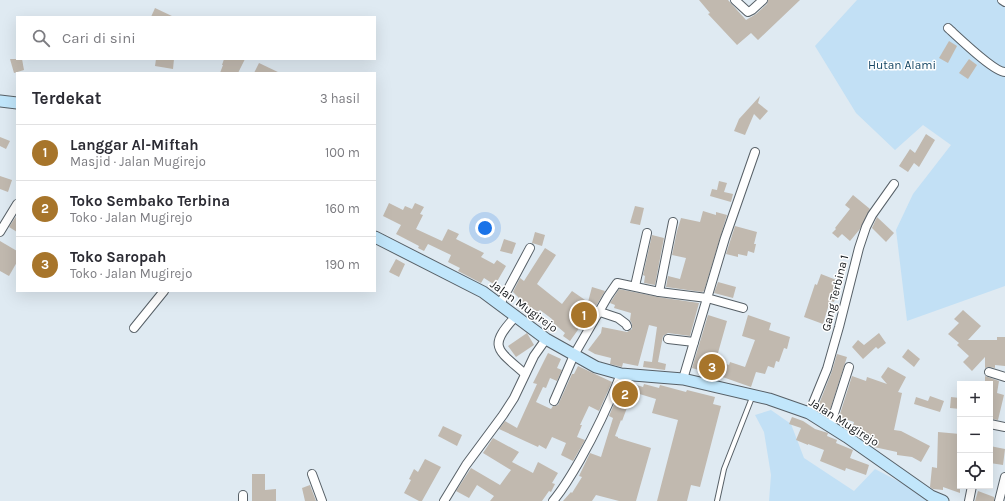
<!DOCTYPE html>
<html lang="id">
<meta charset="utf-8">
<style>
body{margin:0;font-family:Karla,sans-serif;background:#f7f7f7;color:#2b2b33}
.controls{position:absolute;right:12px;bottom:12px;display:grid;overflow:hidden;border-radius:0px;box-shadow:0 4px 16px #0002}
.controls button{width:36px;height:36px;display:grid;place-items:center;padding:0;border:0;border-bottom:1px solid #e1e1e2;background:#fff;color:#2b2b33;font:20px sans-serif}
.you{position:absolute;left:485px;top:228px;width:14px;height:14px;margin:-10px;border:3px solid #fff;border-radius:50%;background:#1a73e8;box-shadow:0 0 0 6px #1a73e833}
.badge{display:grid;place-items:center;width:26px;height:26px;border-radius:50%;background:#a7752b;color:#fff;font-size:13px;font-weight:700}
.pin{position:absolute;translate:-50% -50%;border:2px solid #fff;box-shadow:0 1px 4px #0006}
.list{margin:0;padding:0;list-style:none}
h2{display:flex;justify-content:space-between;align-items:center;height:52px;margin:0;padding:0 16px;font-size:17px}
h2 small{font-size:13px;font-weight:400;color:#7c7c81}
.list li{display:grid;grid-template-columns:26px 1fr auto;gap:12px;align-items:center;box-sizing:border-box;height:56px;padding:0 16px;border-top:1px solid #e1e1e2}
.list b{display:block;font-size:15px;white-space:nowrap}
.list p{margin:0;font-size:13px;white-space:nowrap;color:#7c7c81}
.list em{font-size:13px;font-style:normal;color:#7c7c81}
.icon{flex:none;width:22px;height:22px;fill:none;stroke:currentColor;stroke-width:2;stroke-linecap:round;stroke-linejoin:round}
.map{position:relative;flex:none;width:1005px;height:501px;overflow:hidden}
.search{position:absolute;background:#fff;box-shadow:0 4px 16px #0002;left:16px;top:16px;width:360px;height:44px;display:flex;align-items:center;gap:10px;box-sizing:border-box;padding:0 14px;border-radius:0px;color:#7c7c81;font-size:15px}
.panel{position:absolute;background:#fff;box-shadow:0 4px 16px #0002;left:16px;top:72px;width:360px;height:220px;border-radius:0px}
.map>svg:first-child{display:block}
.green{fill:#c2e0f5}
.building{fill:#c1b9af}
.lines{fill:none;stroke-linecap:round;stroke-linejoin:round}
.lane-casing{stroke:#576067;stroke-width:6}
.street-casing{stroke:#576067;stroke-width:10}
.secondary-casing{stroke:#576067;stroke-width:13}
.lane{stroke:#fff;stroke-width:4}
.street{stroke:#fff;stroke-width:8}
.secondary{stroke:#c1e6fb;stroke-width:11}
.labels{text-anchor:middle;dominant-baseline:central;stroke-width:3;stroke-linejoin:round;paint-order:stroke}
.park-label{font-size:12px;fill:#154664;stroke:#fff}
.street-label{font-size:12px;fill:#15191c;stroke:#fff}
</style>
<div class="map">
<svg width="1005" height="501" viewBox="0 0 1005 501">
<rect width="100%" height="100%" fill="#dfeaf2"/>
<g class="green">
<polygon points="857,0 1005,0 1005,286 907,321 896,230 913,194 951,145 923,125 895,150 856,113 815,46"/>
<polygon points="771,410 791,424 804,458 854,491 875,469 936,501 769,501 771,475 764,432 755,415"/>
</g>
<g class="building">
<polygon points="699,0 728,0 746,20 756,14 767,4 768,0 800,0 758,40 751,33 737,45 708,14 710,13"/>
<polygon points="155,8 174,17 151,17"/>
<polygon points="949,41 957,46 948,63 939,58"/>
<polygon points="10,59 22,59 24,70 14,73"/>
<polygon points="156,59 174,59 173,69 155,66"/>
<polygon points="224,59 245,59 238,73 220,73 223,65 222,65"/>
<polygon points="969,59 977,65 968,79 959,73"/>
<polygon points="259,63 280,73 254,73"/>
<polygon points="760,96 758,103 768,111 760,120 754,114 745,135 734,131 739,119"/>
<polygon points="926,134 935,140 919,167 914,163 908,172 899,166 910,149 915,153"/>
<polygon points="0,137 10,141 6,149 0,146"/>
<polygon points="0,176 12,180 8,192 0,189"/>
<polygon points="719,181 727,183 724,192 733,194 731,202 710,196 712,189 717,190"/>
<polygon points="853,195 870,209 860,229 850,241 842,234 838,238 832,233 836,229 835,228 850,209 845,205"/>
<polygon points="389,203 403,210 405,206 412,209 415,203 424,207 420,214 423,215 416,229 442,241 448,229 459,234 456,239 484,253 481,257 494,264 497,260 506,266 495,285 484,278 481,283 458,271 460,268 448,262 451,255 428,244 424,251 418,248 419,246 396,234 401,225 383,216"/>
<polygon points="635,206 644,208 640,225 630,223"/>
<polygon points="703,211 716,215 716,212 727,215 704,291 702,292 666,287 668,276 680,279 686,258 672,255 677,231 681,218 700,222"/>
<polygon points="17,215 17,232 9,227"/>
<polygon points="877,217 894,233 886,242 872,228"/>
<polygon points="735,226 757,232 754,244 756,244 754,253 748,251 747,256 738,254 738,257 726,254"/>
<polygon points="535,232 545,235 542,246 532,243"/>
<polygon points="652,235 664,238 655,285 644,283 645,276 643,275"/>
<polygon points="504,239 516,243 512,254 500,251"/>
<polygon points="0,241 17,251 17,262 9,276 0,271"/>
<polygon points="545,248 556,255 537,284 562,304 572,291 588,302 592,287 605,291 583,328 582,329 580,327 570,341 563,336 565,333 551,321 552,319 540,310 537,312 531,307 529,309 522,304 523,302 513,292 520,278 524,281"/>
<polygon points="396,259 405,264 399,277 389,272"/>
<polygon points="821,274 839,281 835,291 837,292 834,302 830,301 823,324 804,317 815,284 817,285"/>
<polygon points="718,282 736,287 733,298 714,293"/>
<polygon points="619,289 658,297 699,303 690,336 668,333 663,336 658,362 666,364 665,370 643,367 644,361 652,362 657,327 649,325 638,366 623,363 622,367 610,364 611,358 595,354 588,350 601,333 602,327 627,332 632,329 632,324 630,320 631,313 614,308 615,305 610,303"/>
<polygon points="963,310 981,326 968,340 997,340 997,337 1005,337 1005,366 995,365 995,368 988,367 985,368 985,357 972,371 963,362 969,356 957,345 959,343 948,334 959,323 954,319"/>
<polygon points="708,315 727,321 716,360 729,365 730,362 745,367 755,340 742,336 748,315 771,323 769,330 790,337 787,349 784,348 779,362 776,361 774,368 768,366 765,374 756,372 751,387 714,374 713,376 705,373 705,372 692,368"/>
<polygon points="527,333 534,345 516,357 508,346"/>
<polygon points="879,333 886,343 878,349 876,347 863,359 852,347 858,340 864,345"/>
<polygon points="908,349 920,359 914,367 902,357"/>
<polygon points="548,353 561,359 557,368 562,370 557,381 550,378 546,388 543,387 536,402 551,409 553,406 558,405 572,374 574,374 578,366 612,382 599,411 589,406 580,425 582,425 577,437 585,440 573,461 561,455 566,443 552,437 546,449 539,445 538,447 499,429 505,421 517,428 537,384 533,383"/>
<polygon points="837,354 847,357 829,413 817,409 832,371"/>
<polygon points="888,367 906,377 898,392 902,393 894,430 901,431 930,446 921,462 912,457 897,455 897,452 874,447 872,446 874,437 852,430 854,422 839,417 852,376 866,381 867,377 887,384 881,377"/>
<polygon points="985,376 999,381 997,393 1004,395 998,420 990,419 990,384 985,384"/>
<polygon points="624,381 643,387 644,384 659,388 660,385 686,392 687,390 715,397 713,404 721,406 700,487 691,485 687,501 657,501 678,420 652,413 656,399 633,392 622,421 621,420 615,436 618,437 618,438 651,448 636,501 619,501 596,495 592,501 563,501 571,492 572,493 582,477 579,476 590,453 601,457 613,418 609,416"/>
<polygon points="930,396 944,401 940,412 914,404 916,397 928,401"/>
<polygon points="951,397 960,398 960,409 950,408"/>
<polygon points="792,417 803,421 815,429 828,433 827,436 837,440 836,443 853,450 850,458 869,465 866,475 846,468 845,471 820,461 824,450 808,444 808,445 796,440 801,428 789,424"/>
<polygon points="443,426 462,435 457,446 438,436"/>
<polygon points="938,432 960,434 960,493 943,487 943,490 933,489 930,487 932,467 937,468"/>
<polygon points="493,438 519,452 512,462 533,473 538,462 558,473 552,483 555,484 551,492 549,491 542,501 490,501 494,496 477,485 469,498 456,491 471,468 500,485 511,470 483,453"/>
<polygon points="990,446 1005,449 1003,465 990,463"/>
<polygon points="425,459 441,467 422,501 419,501 404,493 411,480 409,479 414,469 418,472"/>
<polygon points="252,474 265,474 265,490 276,489 276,501 252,501"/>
<polygon points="310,485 316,501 305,501 302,488"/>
<polygon points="978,491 994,497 994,501 975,501"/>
</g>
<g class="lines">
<g class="lane-casing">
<polyline id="lane" points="717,501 724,469 753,395"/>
</g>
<g class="street-casing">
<g id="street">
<polyline points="735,0 748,12 752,10 763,0"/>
<polyline points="1002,0 1005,2"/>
<path d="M 948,28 C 958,37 994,72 1005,72"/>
<polyline points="0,232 17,204"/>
<polyline points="635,286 647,233"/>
<polyline points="659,292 673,222"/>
<polyline points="500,304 530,248"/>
<polyline points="600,312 618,318 626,324 627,326"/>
<path d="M 516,316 C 487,347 497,349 525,374"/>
<polyline points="134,328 164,291"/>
<polyline points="668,339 694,342"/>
<polyline points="989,372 1005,377"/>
<polyline points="683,379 725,238 755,152"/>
<polyline points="554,401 574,355 608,296 617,283 659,292 707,298 743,308"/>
<polyline points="809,413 827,369 839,327 859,248 866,227 872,215 894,184"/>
<polyline points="990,424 1005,427"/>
<polyline points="830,426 849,367"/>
<polyline points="312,474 322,501"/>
<polyline points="243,501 243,495"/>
<polyline points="444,501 466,465 503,415 514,398 534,356 546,339"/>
<path d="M 553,501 C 564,488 572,474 580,460 C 596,432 609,404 621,374"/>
<polyline points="969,501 972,486"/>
<polyline points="999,501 1005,477"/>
</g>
</g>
<g class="secondary-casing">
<g id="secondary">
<polyline points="0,101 17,103"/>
<polyline points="375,237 483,292 546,339 596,367 621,374 683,379 769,399 809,413 847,437 931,496 943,501"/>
</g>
</g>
<use href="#lane" class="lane"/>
<use href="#street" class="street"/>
<use href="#secondary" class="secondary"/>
</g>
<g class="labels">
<g class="park-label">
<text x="902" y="65">Hutan Alami</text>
</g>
<g class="street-label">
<text transform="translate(835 293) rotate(-76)">Gang Terbina 1</text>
<text transform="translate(524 306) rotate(36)">Jalan Mugirejo</text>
<text transform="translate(844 422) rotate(32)">Jalan Mugirejo</text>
</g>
</g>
</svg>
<div class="controls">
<button>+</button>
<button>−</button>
<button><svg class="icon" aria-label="locate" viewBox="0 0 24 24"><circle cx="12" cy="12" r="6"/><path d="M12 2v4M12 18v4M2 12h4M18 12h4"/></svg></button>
</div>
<div class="you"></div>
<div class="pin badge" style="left:584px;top:315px">1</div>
<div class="pin badge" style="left:625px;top:394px">2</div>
<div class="pin badge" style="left:712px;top:367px">3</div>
<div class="search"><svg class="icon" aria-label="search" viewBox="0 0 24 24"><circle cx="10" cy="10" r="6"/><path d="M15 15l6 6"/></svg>Cari di sini</div>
<section class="panel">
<h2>Terdekat<small>3 hasil</small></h2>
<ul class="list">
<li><span class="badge">1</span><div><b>Langgar Al-Miftah</b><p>Masjid · Jalan Mugirejo</p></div><em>100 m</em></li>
<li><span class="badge">2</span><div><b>Toko Sembako Terbina</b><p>Toko · Jalan Mugirejo</p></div><em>160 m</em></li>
<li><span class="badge">3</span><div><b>Toko Saropah</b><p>Toko · Jalan Mugirejo</p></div><em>190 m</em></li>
</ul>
</section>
</div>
